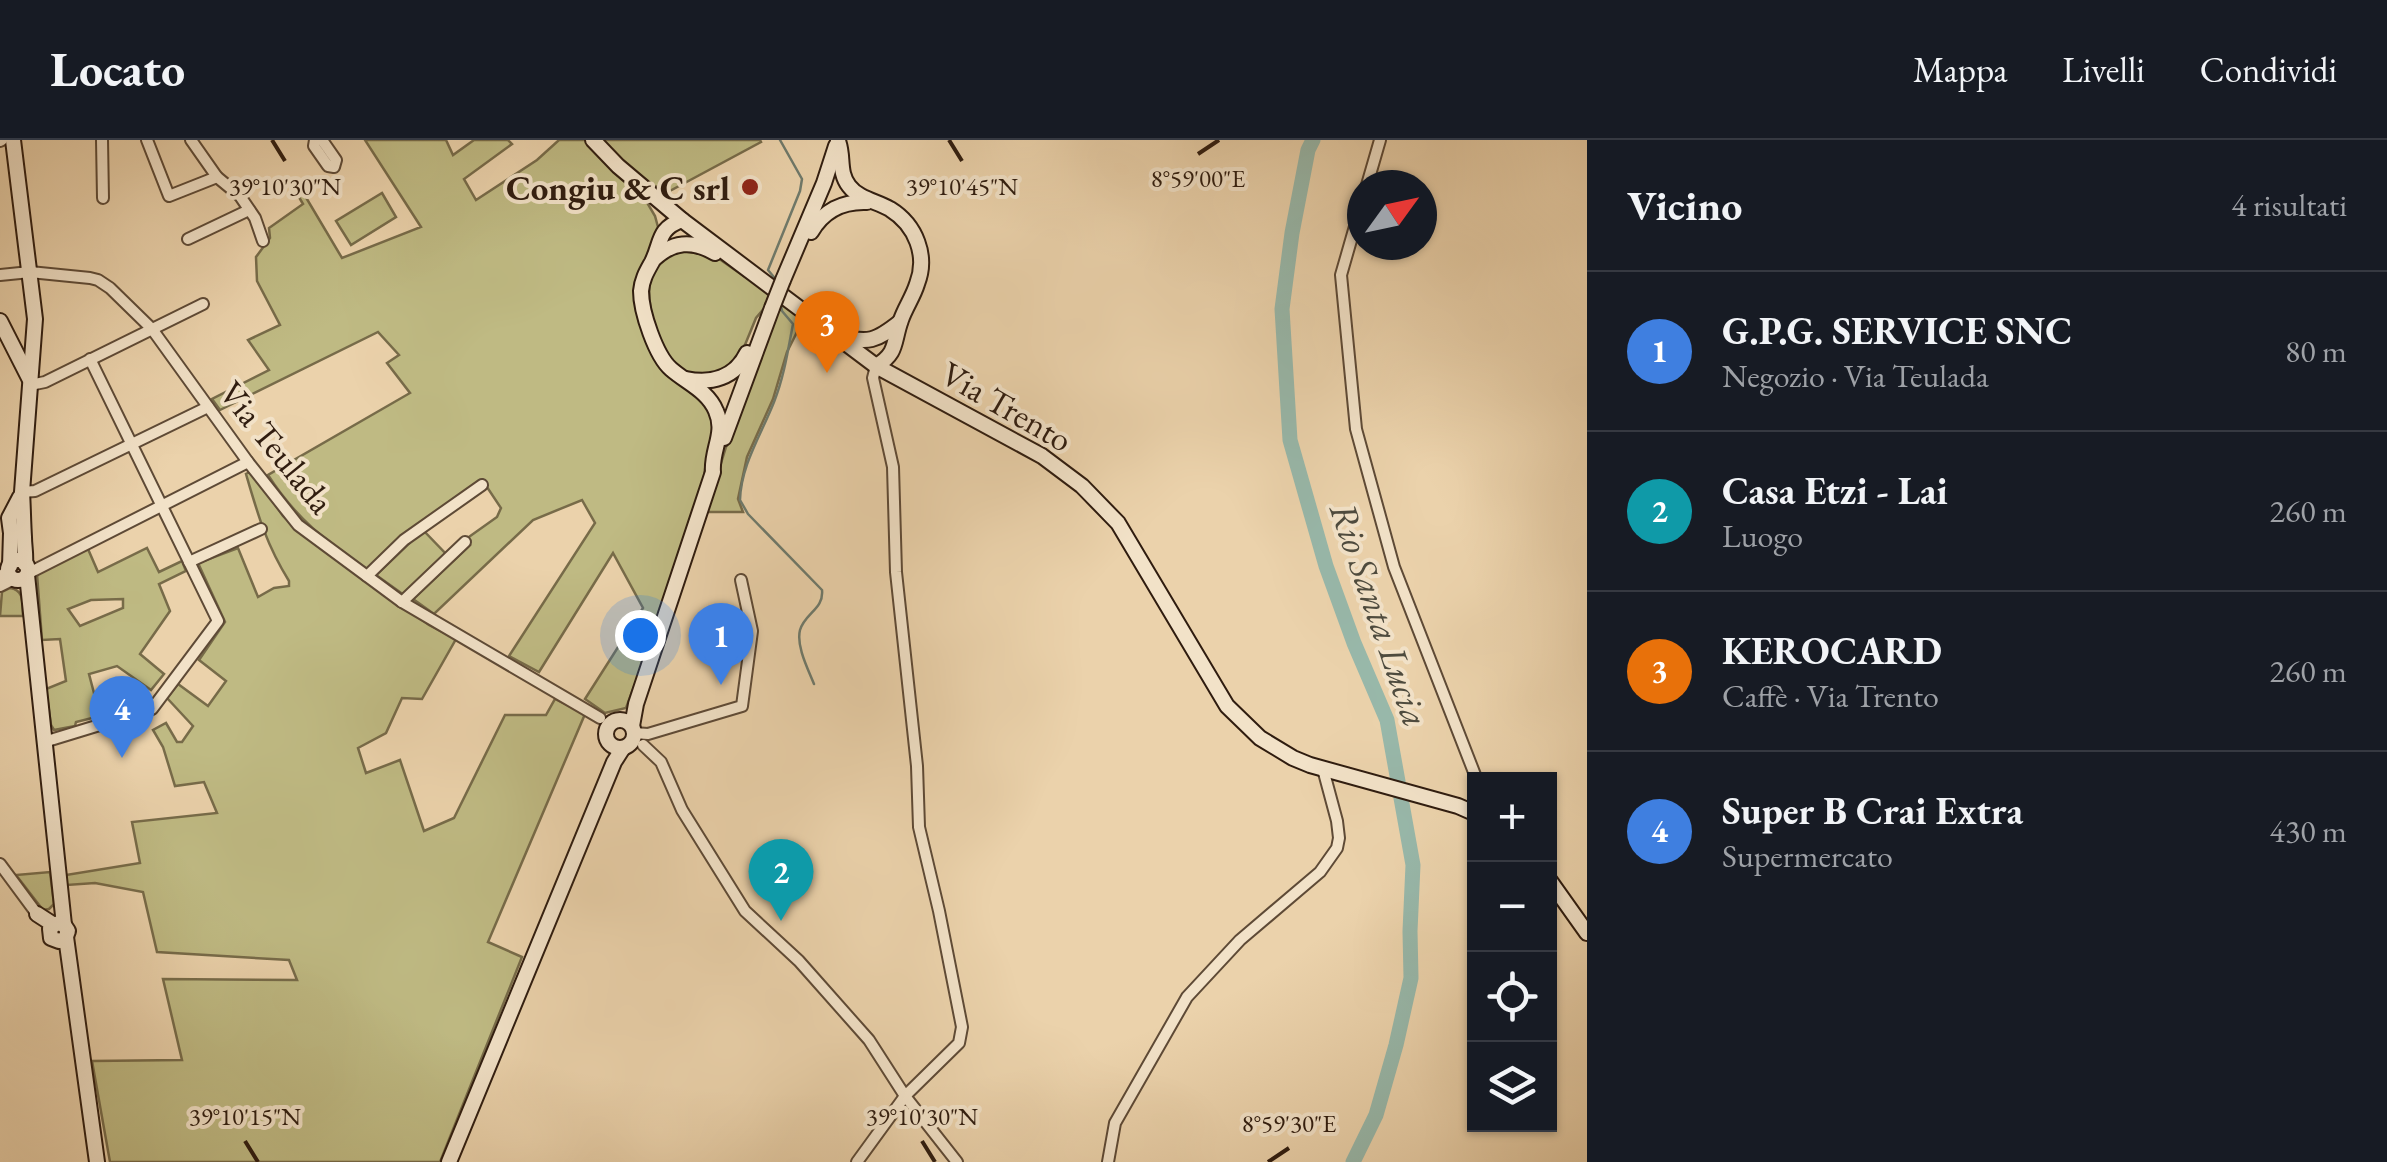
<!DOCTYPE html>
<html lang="it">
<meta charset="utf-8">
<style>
body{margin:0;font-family:"EB Garamond",serif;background:#242831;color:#f1f3f6}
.controls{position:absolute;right:30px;bottom:30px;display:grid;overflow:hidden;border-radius:0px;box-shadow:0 2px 8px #0004}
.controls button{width:90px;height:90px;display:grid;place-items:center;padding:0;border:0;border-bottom:2px solid #363941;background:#171b24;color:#f1f3f6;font:50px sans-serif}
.compass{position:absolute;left:1347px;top:30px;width:90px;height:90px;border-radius:50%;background:#171b24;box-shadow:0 2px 8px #0004;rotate:57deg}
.you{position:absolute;left:640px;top:495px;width:35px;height:35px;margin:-25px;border:8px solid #fff;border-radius:50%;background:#1a73e8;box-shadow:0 0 0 15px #1a73e833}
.badge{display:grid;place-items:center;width:65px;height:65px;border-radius:50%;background:#8c9099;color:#fff;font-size:32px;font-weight:700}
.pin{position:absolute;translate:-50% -82px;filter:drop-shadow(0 2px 5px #0008)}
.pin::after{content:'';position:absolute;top:52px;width:35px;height:30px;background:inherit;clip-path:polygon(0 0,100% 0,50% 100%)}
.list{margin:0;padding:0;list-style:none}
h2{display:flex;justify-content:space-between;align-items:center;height:130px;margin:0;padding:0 40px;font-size:42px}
h2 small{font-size:32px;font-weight:400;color:#9ea1a6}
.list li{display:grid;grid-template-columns:65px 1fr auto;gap:30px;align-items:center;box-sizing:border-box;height:160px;padding:0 40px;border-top:2px solid #363941}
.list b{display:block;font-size:38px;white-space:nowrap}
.list p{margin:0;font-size:32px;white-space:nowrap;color:#9ea1a6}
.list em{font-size:32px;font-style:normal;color:#9ea1a6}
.icon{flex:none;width:55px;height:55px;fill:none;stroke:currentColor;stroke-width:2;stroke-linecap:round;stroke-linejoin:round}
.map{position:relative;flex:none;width:1587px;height:1022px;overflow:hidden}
header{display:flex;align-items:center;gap:60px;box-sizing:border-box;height:140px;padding:0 50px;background:#171b24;border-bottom:2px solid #363941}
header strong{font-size:48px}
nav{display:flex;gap:55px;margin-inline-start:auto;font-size:35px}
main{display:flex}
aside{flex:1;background:#171b24}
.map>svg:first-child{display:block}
.green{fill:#bfba83;stroke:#776b49;stroke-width:2.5;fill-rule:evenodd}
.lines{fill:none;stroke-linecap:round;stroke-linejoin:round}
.stream{stroke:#6e7a6c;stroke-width:2.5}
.river{stroke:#98b8aa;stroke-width:15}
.street-casing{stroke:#5e4a36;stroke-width:14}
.secondary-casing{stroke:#2f1c0f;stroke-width:18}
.street{stroke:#f2e2c8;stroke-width:10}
.secondary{stroke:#f2e2c8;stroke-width:14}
.secondary-bridge-casing{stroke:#2f1c0f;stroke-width:18;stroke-linecap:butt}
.secondary-bridge{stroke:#f2e2c8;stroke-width:14}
.ticks{fill:none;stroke:#2f1c0f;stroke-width:4}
.poi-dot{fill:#8f2418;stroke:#f2e2c8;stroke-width:4}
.labels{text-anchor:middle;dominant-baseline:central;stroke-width:8;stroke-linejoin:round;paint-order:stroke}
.poi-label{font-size:35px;font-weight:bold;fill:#2f1c0f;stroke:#f2e2c8;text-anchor:end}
.street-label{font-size:35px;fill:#2f1c0f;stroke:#f2e2c8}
.water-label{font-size:38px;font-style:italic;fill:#4e4b3e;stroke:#f2e2c8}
.ticks-label{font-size:25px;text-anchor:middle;fill:#2f1c0f;stroke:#f2e2c8;stroke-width:8;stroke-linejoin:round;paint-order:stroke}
</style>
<header>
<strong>Locato</strong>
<nav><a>Mappa</a><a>Livelli</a><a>Condividi</a></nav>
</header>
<main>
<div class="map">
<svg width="1587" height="1022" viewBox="0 0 1587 1022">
<rect width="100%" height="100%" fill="#ebd2ab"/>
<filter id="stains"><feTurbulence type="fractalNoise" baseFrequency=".002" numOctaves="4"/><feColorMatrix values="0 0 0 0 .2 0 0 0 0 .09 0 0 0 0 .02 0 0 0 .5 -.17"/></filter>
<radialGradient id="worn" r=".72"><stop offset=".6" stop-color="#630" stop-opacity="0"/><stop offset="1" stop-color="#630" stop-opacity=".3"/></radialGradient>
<g class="green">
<path d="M 365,0 L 446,0 L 453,15 L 474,0 L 508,0 L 512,4 L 464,39 L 476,60 L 537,20 L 559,0 L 585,0 L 608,22 L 614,32 L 645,59 L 655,76 L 658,87 L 657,99 L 640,132 L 650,203 L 713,270 L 715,296 L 705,329 L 703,344 L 669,453 L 626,568 L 605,573 L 585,559 L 643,468 L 613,413 L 539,532 L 509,516 L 595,383 L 582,360 L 533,380 L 434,474 L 413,459 L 470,405 L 466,399 L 497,377 L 501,368 L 483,341 L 368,430 C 325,400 297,380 268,335 L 410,253 L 387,223 L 399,215 L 378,192 L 220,270 L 212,259 L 269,230 L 248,200 L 280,185 L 257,141 L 256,117 L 270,98 L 269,88 L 303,64 L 296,52 L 301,49 L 342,118 L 421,87 Z"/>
<path d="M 598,0 L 760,0 L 761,2 L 666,53 L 664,48 C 643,48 614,15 598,0 Z"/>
<polygon points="382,53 396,77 351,105 336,81"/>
<path d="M 684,106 L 715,116 L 745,137 L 756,141 L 804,178 L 787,212 L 773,259 L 747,317 L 738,359 L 743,372 L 706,372 L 726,307 L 757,221 L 767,165 L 756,178 L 740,217 L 723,234 C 711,234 694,237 683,232 C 657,222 638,145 657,123 C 663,116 676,111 684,106 Z"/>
<path d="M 252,331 L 283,376 L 302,394 L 429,485 L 456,499 L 422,559 L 402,558 L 386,593 L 358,608 L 366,633 L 400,620 L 424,691 L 454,678 L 505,575 L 546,575 L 555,559 L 585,574 L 488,802 L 522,817 L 440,1022 L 110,1022 L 92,921 L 182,920 L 163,839 L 297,840 L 289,820 L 157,812 L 143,752 L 95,743 L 67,745 L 66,735 L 140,723 L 132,682 L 217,673 L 204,642 L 175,646 L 163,607 L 153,590 L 166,583 L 177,602 L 182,602 L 193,586 L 167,558 L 178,544 L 208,566 L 226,541 L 199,520 L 225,482 L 198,423 L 238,408 L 258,457 L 274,448 L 289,446 L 289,441 C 266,404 258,375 246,334 Z"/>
<polygon points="423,390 447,415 404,455 376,435"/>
<path d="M 147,408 L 159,432 L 182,421 L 186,431 L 159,444 L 170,471 L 140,514 L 164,534 L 151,550 L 117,526 L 89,534 L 100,576 L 76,582 L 75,586 L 54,590 L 51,585 L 46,549 L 66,541 L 60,499 L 42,500 L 37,434 L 88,409 L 98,432 ZM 123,459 L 123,468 L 80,486 L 68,469 L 91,460 Z"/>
<path d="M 10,448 C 25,450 22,464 23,476 L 0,476 L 2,452 Z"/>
<polygon points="50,732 54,764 49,769 43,770 16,735"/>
</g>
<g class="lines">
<g class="stream">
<polyline points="778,142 768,130 800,51 802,39 780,0"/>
<path d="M 781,165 L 782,171 L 793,184 C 788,210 784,237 774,262 C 761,295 741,325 740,360 L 748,374 L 822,450 C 824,469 805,473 800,490 C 796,506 808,529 814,544"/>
</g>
<polyline class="river" points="1313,0 1308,10 1292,93 1282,169 1290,300 1326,426 1354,503 1387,580 1413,725 1410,791 1411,838 1396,905 1376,975 1353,1022"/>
<g class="street-casing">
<g id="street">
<polyline points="102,0 103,58"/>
<polyline points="147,0 169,56 217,37"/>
<polyline points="191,0 217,37 240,56 255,78 263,101"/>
<polyline points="315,0 314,6 328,26 334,27 336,20 322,0"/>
<polyline points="0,1 2,0"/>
<polyline points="1367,45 1380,0"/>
<polyline points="1362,62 1341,135 1356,289 1394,427 1477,640"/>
<polyline points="188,99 249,70"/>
<polyline points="0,135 30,132 90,138 98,140 110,148 152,189 248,322 298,385 402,462 600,578"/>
<polyline points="30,245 45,242 203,164"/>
<polyline points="22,352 35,351 208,267"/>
<polyline points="189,422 261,389"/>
<polyline points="27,434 248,322"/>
<polyline points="367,436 404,400 482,345"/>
<polyline points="0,438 9,428"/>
<polyline points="0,446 14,439"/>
<polyline points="402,462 465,402"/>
<polyline points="634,593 648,594 742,566 752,491 741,440"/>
<polyline points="44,602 152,569 218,481 90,219"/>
<polyline points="643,605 661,622 682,670 745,771 799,821 869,900 905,956 957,1022"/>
<polyline points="0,724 37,774"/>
<polyline points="857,1022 905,956 959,903 962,887 939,771 919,687 917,626 896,432 893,327 873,238 876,226"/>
<polyline points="1108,1022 1115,983 1187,857 1240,800 1320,732 1337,708 1339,698 1337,681 1323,629"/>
</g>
</g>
<g class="secondary-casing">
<g id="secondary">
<path d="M 13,0 L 35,179 L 22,352 C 23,367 23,382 24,397 C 24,406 26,414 25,424"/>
<polyline points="593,0 618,26 682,80 876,226 1042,316 1082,346 1118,383 1227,566 1260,598 1293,618 1310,625 1458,666 1474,673"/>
<path d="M 838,1 C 844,16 838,32 849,46 C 859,59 876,61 890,69 C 916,85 928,116 917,144 C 913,157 905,168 901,180 C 893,202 898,213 876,226"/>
<path d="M 811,92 C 823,71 843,61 867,62"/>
<path d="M 654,119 C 673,101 693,100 715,113"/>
<polyline points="783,140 824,43 836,6"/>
<polyline points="0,181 29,238"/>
<path d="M 838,196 C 869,204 876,201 900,182"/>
<path d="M 686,239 C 711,244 735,238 747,213"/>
<polyline points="724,298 772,168"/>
<circle cx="18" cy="430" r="10"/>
<polyline points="10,426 11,393 9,378 20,357"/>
<polyline points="27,435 64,785"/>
<circle cx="620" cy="594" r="14"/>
<path d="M 632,586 L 636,564 L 713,332 C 711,310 726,293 716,271 C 708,251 687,243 671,229 C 656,216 641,172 641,151 C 642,139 647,131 652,122 C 662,102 657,89 682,80"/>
<polyline points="1550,741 1587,793"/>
<polyline points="37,774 54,785 59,783 64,785 68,791 65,799 59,801 51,798 50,789 54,785"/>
<polyline points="66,797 97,1022"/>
<polyline points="449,1022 614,622 623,608"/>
</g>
</g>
<use href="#street" class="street"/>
<use href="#secondary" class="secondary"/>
<g class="secondary-bridge-casing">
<polyline id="secondary-bridge" points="772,168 783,140"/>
</g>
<use href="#secondary-bridge" class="secondary-bridge"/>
</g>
<path class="ticks" d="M 272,0 L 285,21M 949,0 L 962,21M 1198,14 L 1219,0M 245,1001 L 258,1022M 922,1001 L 935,1022M 1268,1022 L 1289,1008"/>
<circle class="poi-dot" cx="750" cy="47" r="10"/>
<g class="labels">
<g class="poi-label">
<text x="730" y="47">Congiu &amp; C srl</text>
</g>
<g class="street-label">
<text transform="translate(1007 266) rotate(30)">Via Trento</text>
<text transform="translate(277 307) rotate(51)">Via Teulada</text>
</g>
<g class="water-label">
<text transform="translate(1380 474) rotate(71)">Rio Santa Lucia</text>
</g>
</g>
<g class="ticks-label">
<text x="1198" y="47">8°59'00"E</text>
<text x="285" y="55">39°10'30"N</text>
<text x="962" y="55">39°10'45"N</text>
<text x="245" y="985">39°10'15"N</text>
<text x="922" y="985">39°10'30"N</text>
<text x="1289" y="992">8°59'30"E</text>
</g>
<rect width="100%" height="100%" filter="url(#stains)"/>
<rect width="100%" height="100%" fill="url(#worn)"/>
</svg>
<div class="controls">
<button>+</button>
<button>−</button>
<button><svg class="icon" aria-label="locate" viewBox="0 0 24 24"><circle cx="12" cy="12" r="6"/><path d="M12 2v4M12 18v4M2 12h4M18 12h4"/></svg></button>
<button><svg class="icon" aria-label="layers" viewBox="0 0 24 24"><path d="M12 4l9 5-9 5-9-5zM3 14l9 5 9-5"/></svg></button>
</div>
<svg class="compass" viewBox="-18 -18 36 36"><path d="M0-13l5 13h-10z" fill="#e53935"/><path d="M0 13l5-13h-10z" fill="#9ea1a6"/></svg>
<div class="you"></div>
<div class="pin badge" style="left:721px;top:545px;background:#3f7fe0">1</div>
<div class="pin badge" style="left:781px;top:781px;background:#0f9aa8">2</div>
<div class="pin badge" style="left:827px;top:233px;background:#e8710a">3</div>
<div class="pin badge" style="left:122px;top:618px;background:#3f7fe0">4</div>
</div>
<aside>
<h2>Vicino<small>4 risultati</small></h2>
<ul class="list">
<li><span class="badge" style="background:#3f7fe0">1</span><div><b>G.P.G. SERVICE SNC</b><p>Negozio · Via Teulada</p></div><em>80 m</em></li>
<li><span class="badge" style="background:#0f9aa8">2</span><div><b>Casa Etzi - Lai</b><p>Luogo</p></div><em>260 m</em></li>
<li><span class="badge" style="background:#e8710a">3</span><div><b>KEROCARD</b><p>Caffè · Via Trento</p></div><em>260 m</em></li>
<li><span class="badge" style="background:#3f7fe0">4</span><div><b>Super B Crai Extra</b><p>Supermercato</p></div><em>430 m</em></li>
</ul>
</aside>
</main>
